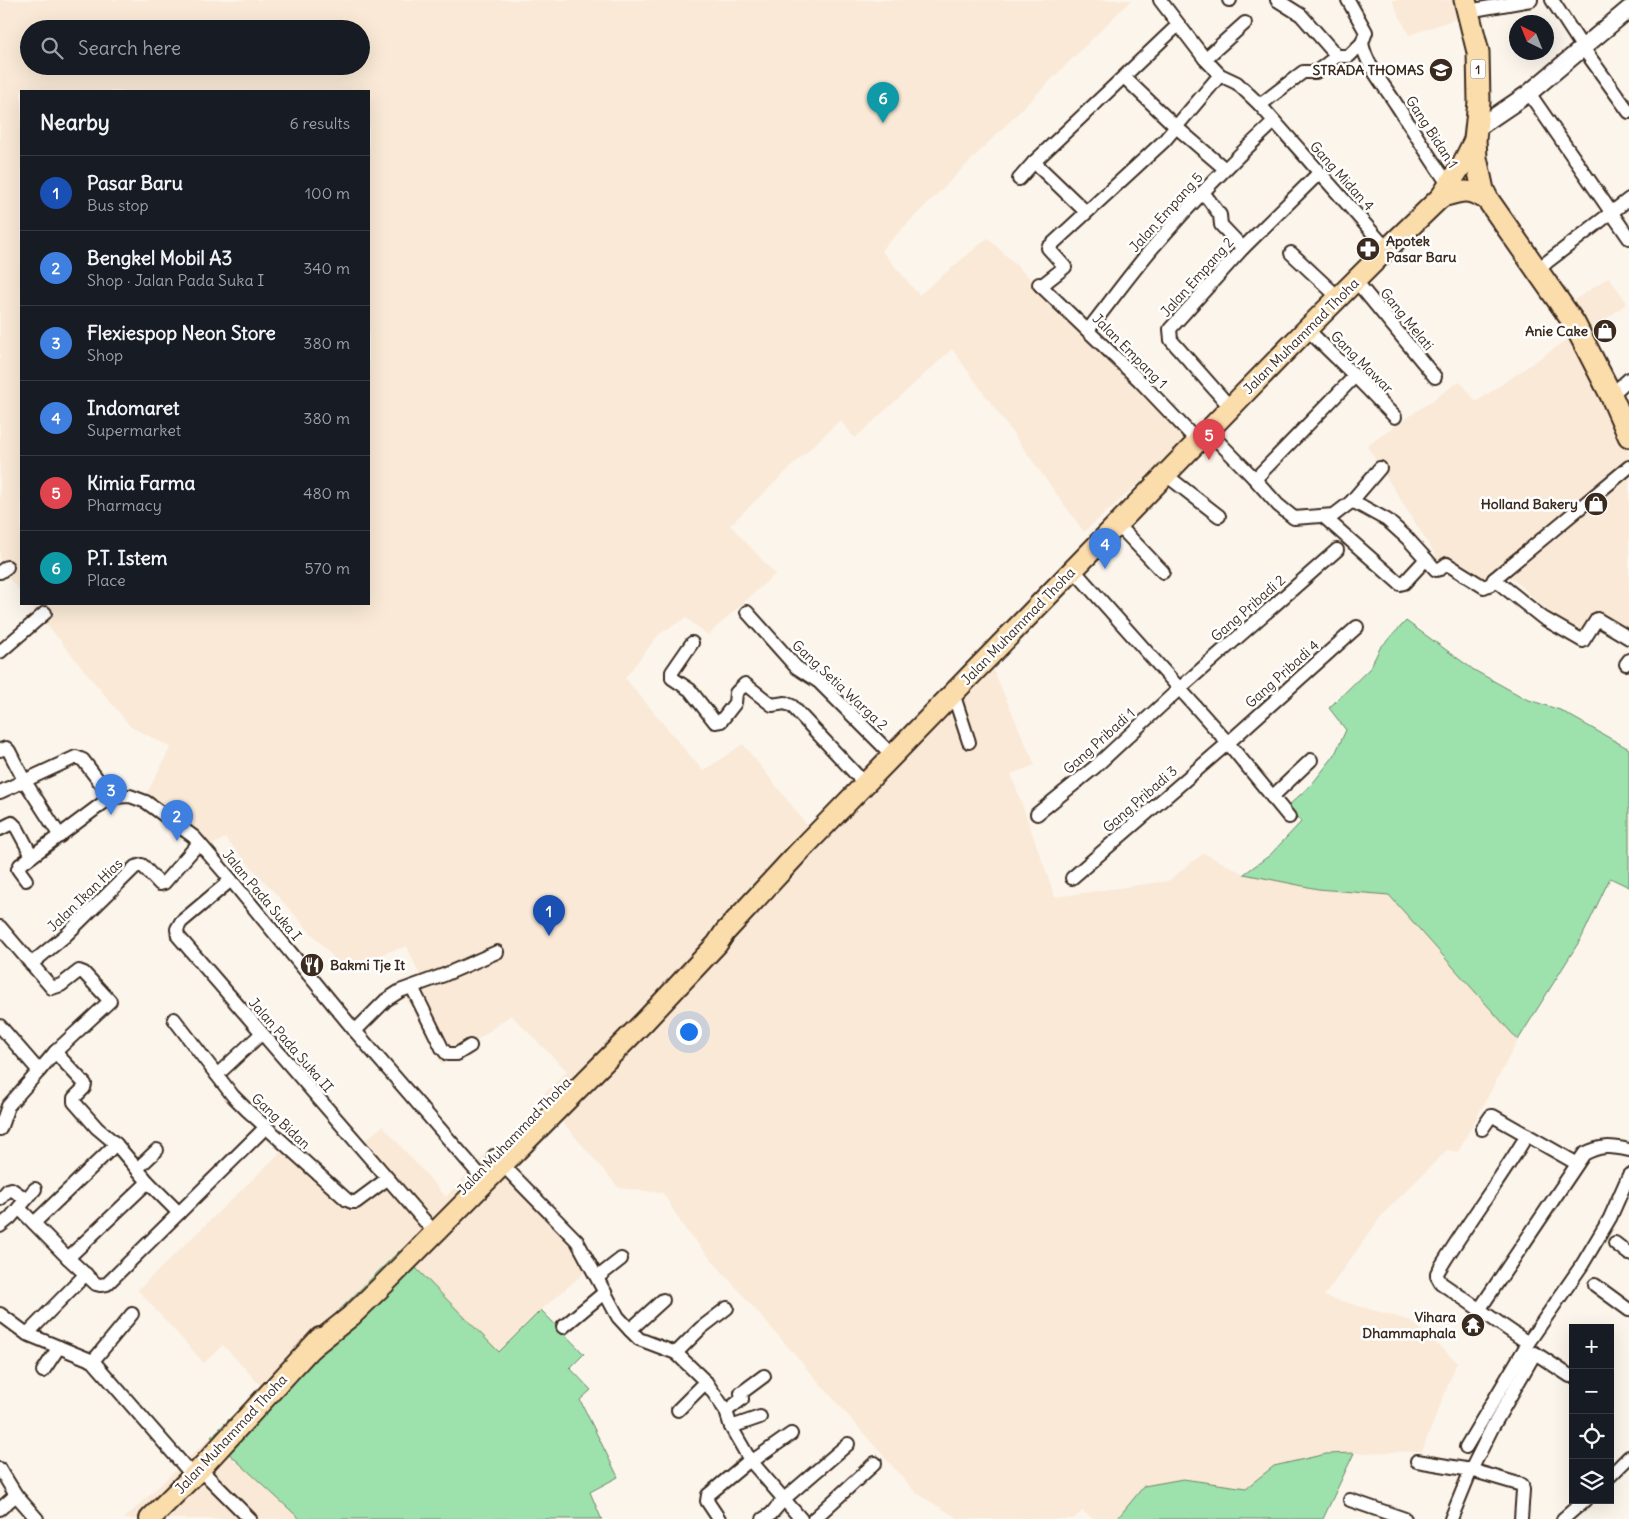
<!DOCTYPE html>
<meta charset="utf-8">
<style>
body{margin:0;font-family:Delius,sans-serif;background:#20242c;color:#f1f3f6}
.controls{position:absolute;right:15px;bottom:15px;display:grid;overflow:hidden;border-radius:0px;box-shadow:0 5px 20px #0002}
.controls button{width:45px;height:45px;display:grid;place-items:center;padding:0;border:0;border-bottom:1px solid #363941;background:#171b24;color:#f1f3f6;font:25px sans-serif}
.compass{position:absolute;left:1509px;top:15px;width:45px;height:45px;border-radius:50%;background:#171b24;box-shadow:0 5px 20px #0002;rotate:317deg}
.you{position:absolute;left:688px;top:1031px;width:18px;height:18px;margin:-12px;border:4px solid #fff;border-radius:50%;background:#1a73e8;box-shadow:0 0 0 8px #1a73e833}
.badge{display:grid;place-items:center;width:32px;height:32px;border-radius:50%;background:#0f766e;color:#fff;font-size:16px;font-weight:700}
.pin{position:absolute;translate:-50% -41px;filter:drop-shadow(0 1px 2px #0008)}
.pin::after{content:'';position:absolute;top:26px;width:18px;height:15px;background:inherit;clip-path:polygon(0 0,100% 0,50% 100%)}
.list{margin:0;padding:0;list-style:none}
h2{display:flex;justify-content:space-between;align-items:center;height:65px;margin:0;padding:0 20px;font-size:21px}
h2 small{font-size:16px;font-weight:400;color:#9ea1a6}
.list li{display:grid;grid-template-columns:32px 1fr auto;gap:15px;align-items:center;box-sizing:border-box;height:75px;padding:0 20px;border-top:1px solid #363941}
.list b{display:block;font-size:19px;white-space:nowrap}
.list p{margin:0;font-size:16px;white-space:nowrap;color:#9ea1a6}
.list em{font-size:16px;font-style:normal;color:#9ea1a6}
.icon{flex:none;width:28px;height:28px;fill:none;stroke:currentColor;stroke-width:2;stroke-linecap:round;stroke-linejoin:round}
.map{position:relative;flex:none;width:1629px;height:1519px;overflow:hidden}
.search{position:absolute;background:#171b24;box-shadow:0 5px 20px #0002;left:20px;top:20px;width:350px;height:55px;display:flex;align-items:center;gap:12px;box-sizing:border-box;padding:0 18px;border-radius:28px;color:#9ea1a6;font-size:19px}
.panel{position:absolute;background:#171b24;box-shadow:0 5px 20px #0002;left:20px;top:90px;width:350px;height:515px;border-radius:0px}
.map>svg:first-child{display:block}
.built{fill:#f9e9d6;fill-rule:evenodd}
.green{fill:#9de1ad;stroke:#6c8666}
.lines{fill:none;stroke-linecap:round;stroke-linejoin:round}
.minor-casing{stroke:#3b2a1e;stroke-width:16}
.tertiary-casing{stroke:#3b2a1e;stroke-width:20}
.primary-casing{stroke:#3b2a1e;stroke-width:24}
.trunk-casing{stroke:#3b2a1e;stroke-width:25}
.minor{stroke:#fff;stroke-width:12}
.tertiary{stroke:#fff;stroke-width:16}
.primary{stroke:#fbdcab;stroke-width:20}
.trunk{stroke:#fbdcab;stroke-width:21}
.labels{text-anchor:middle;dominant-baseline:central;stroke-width:5;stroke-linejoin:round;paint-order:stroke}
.shield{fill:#fff;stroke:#766a62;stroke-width:1}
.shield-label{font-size:12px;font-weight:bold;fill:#3b2a1e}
.poi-label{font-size:14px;font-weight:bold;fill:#3b2a1e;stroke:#fff;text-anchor:end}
.street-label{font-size:14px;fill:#3b2a1e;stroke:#fff}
</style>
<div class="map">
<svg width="1629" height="1519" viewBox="0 0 1629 1519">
<rect width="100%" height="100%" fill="#fcf5ec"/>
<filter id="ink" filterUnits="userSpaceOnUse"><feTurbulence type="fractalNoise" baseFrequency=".02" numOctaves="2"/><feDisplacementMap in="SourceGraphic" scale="10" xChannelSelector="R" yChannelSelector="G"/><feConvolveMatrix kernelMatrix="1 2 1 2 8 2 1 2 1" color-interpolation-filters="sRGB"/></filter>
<g filter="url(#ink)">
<g class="built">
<path d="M 0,0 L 1131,0 L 881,250 L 919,295 L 988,238 L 1192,436 L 1084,532 L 952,349 L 855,438 L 840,420 L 730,525 L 775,574 L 708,635 L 686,618 L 659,634 L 625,678 L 703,771 L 743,744 L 822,844 L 992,667 L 1035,765 L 1011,774 L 1055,897 L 1168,881 L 1204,853 L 1244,874 L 1318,889 L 1389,895 L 1518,1040 L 1458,1152 L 1447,1150 L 1382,1215 L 1324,1296 L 1411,1321 L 1457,1362 L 1422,1451 L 1326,1454 L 1274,1466 L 1246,1488 L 1183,1479 L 1144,1486 L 1117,1519 L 1094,1519 L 1082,1511 L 1074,1519 L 959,1519 L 915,1492 L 685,1229 L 663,1193 L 619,1188 L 541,1097 L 567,1071 L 511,1015 L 442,1065 L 402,990 L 422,981 L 407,946 L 342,967 L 225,838 L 207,848 L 147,793 L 171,747 L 131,727 L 30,604 L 369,604 L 369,91 L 21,91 L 21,593 L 0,567 ZM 29,29 L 361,29 L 361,66 L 29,66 Z"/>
<polygon points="1392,0 1531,0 1473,13 1409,35"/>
<polygon points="1609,277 1627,303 1589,332 1629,413 1629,635 1599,615 1583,639 1555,627 1558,620 1506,573 1484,591 1443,567 1367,446 1460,381 1476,402 1571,337 1555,313"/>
<polygon points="383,1126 446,1197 489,1151 578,1240 590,1268 541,1310 499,1353 398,1251 261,1386 223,1345 204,1363 138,1290 282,1151 355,1212 384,1185 354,1149"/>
<polygon points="211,1437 300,1519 124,1519"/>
</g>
<g class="green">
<polygon points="1406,621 1474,670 1526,699 1560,710 1629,749 1629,887 1610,878 1582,937 1518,1040 1389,895 1318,889 1244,874 1270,855 1301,822 1288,806 1312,784 1334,756 1346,730 1329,708 1370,668 1380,648"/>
<polygon points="399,1251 499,1352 541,1310 584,1354 570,1368 591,1390 580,1400 618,1477 590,1492 601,1518 603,1519 300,1519 211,1437"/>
<polygon points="1354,1453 1323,1519 1117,1519 1144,1486 1183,1479 1246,1488 1274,1466 1326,1454"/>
</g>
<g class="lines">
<g class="minor-casing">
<g id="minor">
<polyline points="1160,0 1205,59 1220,75 1237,83 1260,105 1387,249"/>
<polyline points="1229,0 1230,0"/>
<polyline points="1277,0 1301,15 1337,56"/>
<polyline points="1552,0 1583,48 1629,112"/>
<polyline points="1468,11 1531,0"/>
<path d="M 1362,43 C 1366,65 1384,85 1396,104 C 1414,131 1430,159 1449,185"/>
<polyline points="1205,59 1245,23"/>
<polyline points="1124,77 1175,126 1225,169"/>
<polyline points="1529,93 1629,238"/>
<polyline points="1260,105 1303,72 1316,72 1337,56 1349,56 1362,43 1366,32 1348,0"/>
<polyline points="1034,162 1086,212"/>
<polyline points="1019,179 1034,162 1178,25"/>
<polyline points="1203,192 1220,215 1221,225 1243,248"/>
<polyline points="1291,253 1339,298"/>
<polyline points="1538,269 1629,199"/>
<polyline points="1356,281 1435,377"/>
<polyline points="1039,284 1140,381 1198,442"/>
<polyline points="1041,286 1065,267 1048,248 1164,141 1220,75"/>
<polyline points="1307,329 1355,376 1395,417"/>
<path d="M 1088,330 C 1110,302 1131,273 1154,246 C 1192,202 1232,161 1274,122"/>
<polyline points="1611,395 1629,379"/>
<polyline points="1231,408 1171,340 1170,329 1243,248 1319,173"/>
<polyline points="1208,431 1253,477 1278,505 1294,518 1334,515 1351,502 1380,468"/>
<polyline points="1166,475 1219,516"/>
<polyline points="1253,477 1258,476 1355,376"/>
<polyline points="1351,502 1356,503 1387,520 1407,538 1436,570 1440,569 1447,564 1484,587 1491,584 1494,579 1629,467"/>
<polyline points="1323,516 1400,584 1404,583 1426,559"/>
<polyline points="1111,531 1114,533 1122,529 1163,572"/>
<polyline points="1073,569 1228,743 1289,817"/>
<polyline points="0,572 7,567"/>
<polyline points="1494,579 1543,618 1583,641 1597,619 1629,638"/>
<polyline points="747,612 796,667 819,682 893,756"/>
<polyline points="692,643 672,672 672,678 690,690 715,722 721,721 735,703 736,693 745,684 772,705 785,703 792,706 866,785"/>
<polyline points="0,652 45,613"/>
<polyline points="1626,664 1629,660"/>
<polyline points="953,693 969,742"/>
<polyline points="0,750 6,748 9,751 24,780 60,836"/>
<polyline points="0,792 76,757 83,760 111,797 130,796 146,802 194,837 231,880 355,1031 478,1173"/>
<polyline points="1272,797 1311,760"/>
<polyline points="1037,814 1095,767 1179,689 1337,550"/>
<polyline points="0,829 12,823 17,828 32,856"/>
<polyline points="1072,878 1228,743 1357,627"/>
<polyline points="26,880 18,869 20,865 111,797"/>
<polyline points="231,880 181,922 177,929 178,936 435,1233"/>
<polyline points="0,927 52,988 61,985 79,971 84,973 110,1001 55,1052"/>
<polyline points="31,964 65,936 135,867 142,865 160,884 164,883 199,843"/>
<polyline points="412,987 442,1048 447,1054 457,1054 470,1046"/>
<polyline points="174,1019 233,1096 247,1110 347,1200 352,1202 356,1202 387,1179"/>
<polyline points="0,1026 39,1071 55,1052 85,1084 84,1088 74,1098 74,1102 97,1128 116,1144 148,1182 179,1213"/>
<polyline points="355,1031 386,1000 400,991 444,975 497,952"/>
<polyline points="217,1075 261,1034"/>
<polyline points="0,1129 8,1106 39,1071"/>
<polyline points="1482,1129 1491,1116 1493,1116 1576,1163"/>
<path d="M 1527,1135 C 1499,1182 1465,1226 1437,1273 L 1437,1276 L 1441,1283 L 1528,1343"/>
<polyline points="494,1156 577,1241 618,1317 630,1330 639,1339 676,1353 706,1382 726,1411 731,1427 750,1460 801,1519"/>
<polyline points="137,1169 157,1150"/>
<polyline points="0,1199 8,1190 11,1189 26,1199"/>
<polyline points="19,1208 68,1258 96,1284 100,1285 107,1284 265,1128"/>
<polyline points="34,1223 116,1144"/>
<polyline points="0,1226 10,1218 35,1189"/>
<polyline points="1615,1243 1629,1254"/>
<polyline points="68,1258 148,1182"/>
<polyline points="598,1277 621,1259"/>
<polyline points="1595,1285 1629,1310"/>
<path d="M 1479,1310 L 1584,1154 C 1601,1145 1611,1146 1629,1150"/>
<polyline points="0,1314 27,1334 93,1361 193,1476"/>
<polyline points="563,1327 605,1292"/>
<polyline points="630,1330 663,1300"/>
<polyline points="27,1334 86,1274"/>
<polyline points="676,1353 701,1328 727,1308"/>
<polyline points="93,1361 132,1314"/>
<polyline points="43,1371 59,1347"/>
<polyline points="678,1410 706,1382"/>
<polyline points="726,1411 742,1399 741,1393 764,1376"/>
<polyline points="731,1427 760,1417"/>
<polyline points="1466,1447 1528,1343 1582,1265 1610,1218 1629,1175"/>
<polyline points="1417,1461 1471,1470 1492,1428 1535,1353 1570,1376"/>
<polyline points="751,1462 791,1434"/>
<polyline points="0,1469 16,1495 37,1519"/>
<polyline points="200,1469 250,1519"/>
<polyline points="1610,1476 1629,1457"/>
<polyline points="1350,1500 1405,1519"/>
<polyline points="0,1509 16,1495"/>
<polyline points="719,1519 707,1501 708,1495 750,1460"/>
<polyline points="763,1519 771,1514 784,1499 848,1444"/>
<polyline points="814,1519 875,1463"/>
<polyline points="1451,1519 1471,1470 1522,1485 1523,1490 1521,1519"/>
<polyline points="1563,1519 1585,1500"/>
</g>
</g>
<g class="tertiary-casing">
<polyline id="tertiary" points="1476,129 1529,93 1629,9"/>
</g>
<g class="primary-casing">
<g id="primary">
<path d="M 1441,197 C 1464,190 1467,188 1488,200"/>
<polyline points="311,1348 351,1316 385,1283 645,1021 717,944 725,932 797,854 1307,329 1387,249 1441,197 1463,163 1475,139"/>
<polyline points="150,1519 200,1469 320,1338"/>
</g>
</g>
<g class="trunk-casing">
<polyline id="trunk" points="1465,0 1478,52 1479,102 1475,139 1476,158 1483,190 1488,200 1574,323 1611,395 1629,436"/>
</g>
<use href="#minor" class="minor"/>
<use href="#tertiary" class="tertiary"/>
<use href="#primary" class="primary"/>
<use href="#trunk" class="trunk"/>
</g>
</g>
<defs>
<g id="school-disc" transform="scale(1.25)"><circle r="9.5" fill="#3b2a1e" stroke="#fff"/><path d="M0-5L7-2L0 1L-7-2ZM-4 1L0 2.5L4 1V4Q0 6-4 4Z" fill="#fff"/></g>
<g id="pharmacy-disc" transform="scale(1.25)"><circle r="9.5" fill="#3b2a1e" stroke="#fff"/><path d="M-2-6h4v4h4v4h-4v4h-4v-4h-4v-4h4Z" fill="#fff"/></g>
<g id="shop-disc" transform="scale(1.25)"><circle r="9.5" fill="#3b2a1e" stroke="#fff"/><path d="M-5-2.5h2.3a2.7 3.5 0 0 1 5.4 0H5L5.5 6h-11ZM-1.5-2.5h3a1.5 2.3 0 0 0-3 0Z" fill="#fff"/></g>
<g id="restaurant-disc" transform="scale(1.25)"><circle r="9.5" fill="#3b2a1e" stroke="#fff"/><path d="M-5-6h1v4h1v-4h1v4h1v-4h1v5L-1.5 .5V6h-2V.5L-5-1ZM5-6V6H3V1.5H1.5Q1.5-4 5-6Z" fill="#fff"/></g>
<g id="temple-disc" transform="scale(1.25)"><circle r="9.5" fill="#3b2a1e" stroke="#fff"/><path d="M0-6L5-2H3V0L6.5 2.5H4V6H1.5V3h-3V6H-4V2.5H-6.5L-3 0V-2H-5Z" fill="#fff"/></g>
</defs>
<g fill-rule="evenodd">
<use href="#school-disc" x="1441" y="70"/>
<use href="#pharmacy-disc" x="1368" y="249"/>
<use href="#shop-disc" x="1605" y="331"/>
<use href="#shop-disc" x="1596" y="504"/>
<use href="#restaurant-disc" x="312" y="965"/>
<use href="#temple-disc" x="1473" y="1325"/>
</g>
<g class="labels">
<rect class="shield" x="1470.5" y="59.5" width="15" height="19" rx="4"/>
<g class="shield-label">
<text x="1478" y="69">1</text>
</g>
<g class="poi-label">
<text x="1424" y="70">STRADA THOMAS</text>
<text x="1386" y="241" text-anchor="start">Apotek<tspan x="1386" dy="16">Pasar Baru</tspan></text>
<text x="1588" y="331">Anie Cake</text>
<text x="1578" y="504">Holland Bakery</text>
<text x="330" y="965" text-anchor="start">Bakmi Tje It</text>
<text x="1456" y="1317">Vihara<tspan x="1456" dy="16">Dhammaphala</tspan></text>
</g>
<g class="street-label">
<text transform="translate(1432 132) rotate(57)">Gang Bidan 1</text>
<text transform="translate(1342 176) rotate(48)">Gang Midan 4</text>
<text transform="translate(1166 212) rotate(-48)">Jalan Empang 5</text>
<text transform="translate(1197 277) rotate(-48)">Jalan Empang 2</text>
<text transform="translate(1407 319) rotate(51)">Gang Melati</text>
<text transform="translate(1301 336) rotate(-45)">Jalan Muhammad Thoha</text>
<text transform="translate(1130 351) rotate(45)">Jalan Empang 1</text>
<text transform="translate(1362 362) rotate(45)">Gang Mawar</text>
<text transform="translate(1248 608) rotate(-41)">Gang Pribadi 2</text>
<text transform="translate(1018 626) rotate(-46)">Jalan Muhammad Thoha</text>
<text transform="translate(1282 674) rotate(-42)">Gang Pribadi 4</text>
<text transform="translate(840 685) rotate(43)">Gang Setia Warga 2</text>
<text transform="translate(1099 741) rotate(-42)">Gang Pribadi 1</text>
<text transform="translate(1140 799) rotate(-41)">Gang Pribadi 3</text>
<text transform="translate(85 895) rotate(-44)">Jalan Ikan Hias</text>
<text transform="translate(262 895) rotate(50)">Jalan Pada Suka I</text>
<text transform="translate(291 1045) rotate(49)">Jalan Pada Suka II</text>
<text transform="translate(281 1121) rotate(43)">Gang Bidan</text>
<text transform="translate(514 1136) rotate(-46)">Jalan Muhammad Thoha</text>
<text transform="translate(231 1434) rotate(-47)">Jalan Muhammad Thoha</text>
</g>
</g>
</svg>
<div class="controls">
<button>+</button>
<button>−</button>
<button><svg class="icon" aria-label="locate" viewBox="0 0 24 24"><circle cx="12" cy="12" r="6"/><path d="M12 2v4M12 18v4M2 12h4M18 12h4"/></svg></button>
<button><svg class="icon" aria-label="layers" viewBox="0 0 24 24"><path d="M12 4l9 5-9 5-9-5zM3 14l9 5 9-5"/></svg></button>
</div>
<svg class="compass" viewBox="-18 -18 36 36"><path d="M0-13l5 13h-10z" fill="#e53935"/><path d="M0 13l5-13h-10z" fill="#9ea1a6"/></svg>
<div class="you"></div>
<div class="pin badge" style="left:549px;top:936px;background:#1a4fb4">1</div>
<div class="pin badge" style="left:177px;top:841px;background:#3f7fe0">2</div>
<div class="pin badge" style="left:111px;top:815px;background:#3f7fe0">3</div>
<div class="pin badge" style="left:1105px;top:569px;background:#3f7fe0">4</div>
<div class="pin badge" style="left:1209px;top:460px;background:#e0444e">5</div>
<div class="pin badge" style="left:883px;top:123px;background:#0f9aa8">6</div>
<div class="search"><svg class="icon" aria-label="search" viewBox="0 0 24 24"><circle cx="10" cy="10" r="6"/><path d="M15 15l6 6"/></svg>Search here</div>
<section class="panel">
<h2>Nearby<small>6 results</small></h2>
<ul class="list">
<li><span class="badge" style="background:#1a4fb4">1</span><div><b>Pasar Baru</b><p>Bus stop</p></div><em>100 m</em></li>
<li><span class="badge" style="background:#3f7fe0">2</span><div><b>Bengkel Mobil A3</b><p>Shop · Jalan Pada Suka I</p></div><em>340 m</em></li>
<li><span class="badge" style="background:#3f7fe0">3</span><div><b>Flexiespop Neon Store</b><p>Shop</p></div><em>380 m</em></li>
<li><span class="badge" style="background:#3f7fe0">4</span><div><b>Indomaret</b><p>Supermarket</p></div><em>380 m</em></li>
<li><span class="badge" style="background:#e0444e">5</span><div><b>Kimia Farma</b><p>Pharmacy</p></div><em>480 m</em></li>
<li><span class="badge" style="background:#0f9aa8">6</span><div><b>P.T. Istem</b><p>Place</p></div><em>570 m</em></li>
</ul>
</section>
</div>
